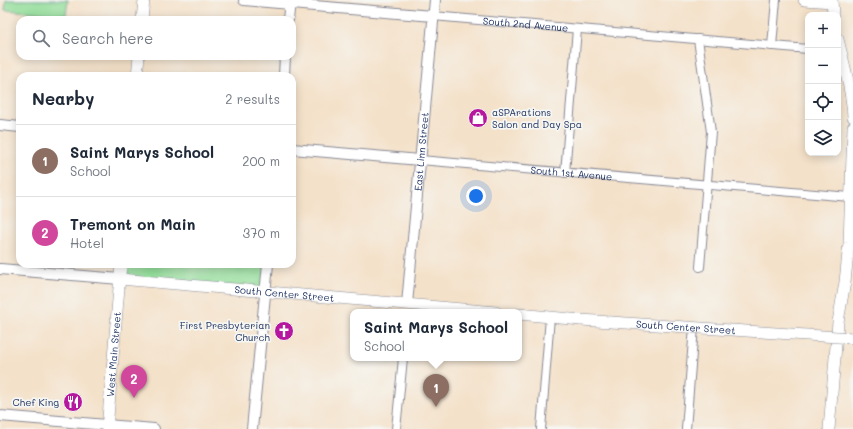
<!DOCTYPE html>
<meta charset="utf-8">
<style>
body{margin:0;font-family:Mali,sans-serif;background:#f6f6f7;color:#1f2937}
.controls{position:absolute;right:12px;top:12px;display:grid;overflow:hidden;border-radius:8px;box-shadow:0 2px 10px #0003}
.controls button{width:36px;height:36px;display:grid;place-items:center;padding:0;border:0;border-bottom:1px solid #e0e1e3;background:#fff;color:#1f2937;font:20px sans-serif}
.you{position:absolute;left:476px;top:196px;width:14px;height:14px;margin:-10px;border:3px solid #fff;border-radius:50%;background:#1a73e8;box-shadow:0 0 0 6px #1a73e833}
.badge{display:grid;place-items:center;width:26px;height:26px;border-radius:50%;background:#b5179e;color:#fff;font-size:13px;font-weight:700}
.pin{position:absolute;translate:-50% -33px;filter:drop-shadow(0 1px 2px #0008)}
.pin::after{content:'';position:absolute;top:21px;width:14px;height:12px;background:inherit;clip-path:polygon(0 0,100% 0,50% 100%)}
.popup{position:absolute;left:350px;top:309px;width:172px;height:52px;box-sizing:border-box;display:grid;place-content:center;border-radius:8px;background:#fff;filter:drop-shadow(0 1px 3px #0005);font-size:13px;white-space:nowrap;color:#747a83}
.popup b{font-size:15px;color:#1f2937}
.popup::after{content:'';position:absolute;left:50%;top:100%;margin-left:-8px;border:8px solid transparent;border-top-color:#fff}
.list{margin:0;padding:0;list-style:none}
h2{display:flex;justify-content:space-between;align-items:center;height:52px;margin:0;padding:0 16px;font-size:17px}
h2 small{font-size:13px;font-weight:400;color:#747a83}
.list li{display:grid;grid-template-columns:26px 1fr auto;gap:12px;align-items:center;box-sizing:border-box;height:72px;padding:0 16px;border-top:1px solid #e0e1e3}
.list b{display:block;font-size:15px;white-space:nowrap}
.list p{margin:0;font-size:13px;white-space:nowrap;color:#747a83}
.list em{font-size:13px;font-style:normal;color:#747a83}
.icon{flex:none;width:22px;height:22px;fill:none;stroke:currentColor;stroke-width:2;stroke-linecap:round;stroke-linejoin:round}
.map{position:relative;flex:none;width:853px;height:429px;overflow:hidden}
.search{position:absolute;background:#fff;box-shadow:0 2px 10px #0003;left:16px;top:16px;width:280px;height:44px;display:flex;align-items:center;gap:10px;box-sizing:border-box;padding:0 14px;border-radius:12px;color:#747a83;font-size:15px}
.panel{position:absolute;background:#fff;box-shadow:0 2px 10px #0003;left:16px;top:72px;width:280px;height:196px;border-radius:12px}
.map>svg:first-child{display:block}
.green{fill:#92dd99;stroke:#56867c}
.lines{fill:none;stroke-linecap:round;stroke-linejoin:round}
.minor-casing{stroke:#888894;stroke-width:10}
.tertiary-casing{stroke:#888894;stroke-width:12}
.secondary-casing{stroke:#888894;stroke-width:12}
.minor{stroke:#fff;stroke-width:8}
.tertiary{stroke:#fff;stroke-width:10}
.secondary{stroke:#fff;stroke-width:11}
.secondary-bridge-casing{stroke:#888894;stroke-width:12;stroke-linecap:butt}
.secondary-bridge{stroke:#fff;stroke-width:11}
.labels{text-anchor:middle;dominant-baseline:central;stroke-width:3.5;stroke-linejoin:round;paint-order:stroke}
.street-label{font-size:10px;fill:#1b2f5e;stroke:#f6f6f2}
.poi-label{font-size:10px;fill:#1b2f5e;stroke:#f6f6f2;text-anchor:end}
</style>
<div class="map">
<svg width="853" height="429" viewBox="0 0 853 429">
<rect width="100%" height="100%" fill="#f6f6f2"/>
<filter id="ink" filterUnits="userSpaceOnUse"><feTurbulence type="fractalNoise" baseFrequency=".025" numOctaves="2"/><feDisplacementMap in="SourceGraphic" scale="8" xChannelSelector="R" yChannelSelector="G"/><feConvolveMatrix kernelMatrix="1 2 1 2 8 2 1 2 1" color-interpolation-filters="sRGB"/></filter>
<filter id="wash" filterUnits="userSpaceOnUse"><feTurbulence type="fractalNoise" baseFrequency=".012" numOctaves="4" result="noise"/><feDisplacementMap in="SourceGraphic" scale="16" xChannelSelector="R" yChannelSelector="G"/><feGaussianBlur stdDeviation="0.9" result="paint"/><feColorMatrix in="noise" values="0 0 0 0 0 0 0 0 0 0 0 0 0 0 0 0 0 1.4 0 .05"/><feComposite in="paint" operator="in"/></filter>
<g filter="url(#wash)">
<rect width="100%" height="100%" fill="#f4e1c9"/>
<g class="green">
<polygon points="6,0 68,0 66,15 5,10"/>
<polygon points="121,264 268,264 266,292 120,279"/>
</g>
</g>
<g filter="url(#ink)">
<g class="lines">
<g class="minor-casing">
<g id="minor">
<path id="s1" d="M 433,16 L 808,49"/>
<polyline points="698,39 711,132 700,267"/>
<polyline points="772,46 776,0"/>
<path id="s2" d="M 420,160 L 850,197"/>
<polyline points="565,173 577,29"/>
<polyline points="396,429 403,358"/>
<polyline points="541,429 550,317"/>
<polyline points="686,429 694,327"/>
</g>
</g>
<g class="tertiary-casing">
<g id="tertiary">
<polyline points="244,0 433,16"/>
<polyline points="288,20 290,0"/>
<polyline points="284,76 285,56"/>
<polyline points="0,125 20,127"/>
<polyline points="292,149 420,160"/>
<polyline points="0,269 120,279"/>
<path id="s3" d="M 407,304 L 435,0"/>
<polyline points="0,416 154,429"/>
<polyline points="252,429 268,264"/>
</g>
</g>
<g class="secondary-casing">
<g id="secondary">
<polyline points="804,0 832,2"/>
<polyline points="832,0 833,15"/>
<polyline points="142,20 144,0"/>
<path d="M 838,39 C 844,65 852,91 853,117"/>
<polyline points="137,76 139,56"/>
<path id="s4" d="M 120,279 L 496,312"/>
<polyline points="519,314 581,320"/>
<path id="s5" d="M 107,429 L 121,264"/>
<polyline points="829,429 838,322 845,282 849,243 853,127"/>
</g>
</g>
<use href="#minor" class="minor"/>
<use href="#tertiary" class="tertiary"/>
<use href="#secondary" class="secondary"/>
<g class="secondary-bridge-casing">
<g id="secondary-bridge">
<path id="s6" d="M 581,320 L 853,338"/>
</g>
</g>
<use href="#secondary-bridge" class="secondary-bridge"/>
</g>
</g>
<defs>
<g id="shop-disc" transform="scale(1)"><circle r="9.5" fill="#b5179e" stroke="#f6f6f2"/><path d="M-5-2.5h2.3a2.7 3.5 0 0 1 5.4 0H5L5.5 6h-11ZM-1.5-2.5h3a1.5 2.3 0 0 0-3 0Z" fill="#fff"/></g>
<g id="church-disc" transform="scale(1)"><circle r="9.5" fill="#b5179e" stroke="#f6f6f2"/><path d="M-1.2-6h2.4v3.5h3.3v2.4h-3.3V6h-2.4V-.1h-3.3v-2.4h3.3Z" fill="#fff"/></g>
<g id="restaurant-disc" transform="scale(1)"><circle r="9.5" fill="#b5179e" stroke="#f6f6f2"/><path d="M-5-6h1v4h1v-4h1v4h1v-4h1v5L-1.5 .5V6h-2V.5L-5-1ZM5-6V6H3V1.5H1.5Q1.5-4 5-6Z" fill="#fff"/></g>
</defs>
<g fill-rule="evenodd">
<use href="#shop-disc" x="478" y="118"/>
<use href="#church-disc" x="284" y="331"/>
<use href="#restaurant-disc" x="73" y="402"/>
</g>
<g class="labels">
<g class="street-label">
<text stroke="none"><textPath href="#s1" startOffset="93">South 2nd Avenue</textPath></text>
<text stroke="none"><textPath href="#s3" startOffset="153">East Linn Street</textPath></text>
<text stroke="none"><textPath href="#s2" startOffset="152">South 1st Avenue</textPath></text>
<text stroke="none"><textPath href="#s4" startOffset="165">South Center Street</textPath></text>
<text stroke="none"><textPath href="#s6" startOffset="105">South Center Street</textPath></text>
<text stroke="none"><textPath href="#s5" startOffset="75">West Main Street</textPath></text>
</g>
<g class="poi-label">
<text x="492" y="112" text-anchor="start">aSPArations<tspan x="492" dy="12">Salon and Day Spa</tspan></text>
<text x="270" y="325">First Presbyterian<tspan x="270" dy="12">Church</tspan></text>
<text x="59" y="402">Chef King</text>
</g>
</g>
</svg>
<div class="controls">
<button>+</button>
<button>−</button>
<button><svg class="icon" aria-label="locate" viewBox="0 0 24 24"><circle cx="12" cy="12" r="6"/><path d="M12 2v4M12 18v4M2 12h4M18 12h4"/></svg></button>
<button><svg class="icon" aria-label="layers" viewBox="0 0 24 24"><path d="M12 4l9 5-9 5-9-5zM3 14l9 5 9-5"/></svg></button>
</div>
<div class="you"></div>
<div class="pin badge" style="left:436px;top:407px;background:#8d6e63">1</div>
<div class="popup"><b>Saint Marys School</b>School</div>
<div class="pin badge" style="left:134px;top:398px;background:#d1479c">2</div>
<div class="search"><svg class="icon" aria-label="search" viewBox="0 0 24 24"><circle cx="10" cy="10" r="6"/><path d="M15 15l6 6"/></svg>Search here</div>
<section class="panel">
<h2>Nearby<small>2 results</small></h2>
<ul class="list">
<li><span class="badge" style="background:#8d6e63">1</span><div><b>Saint Marys School</b><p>School</p></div><em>200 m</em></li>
<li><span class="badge" style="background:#d1479c">2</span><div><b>Tremont on Main</b><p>Hotel</p></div><em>370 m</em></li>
</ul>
</section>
</div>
